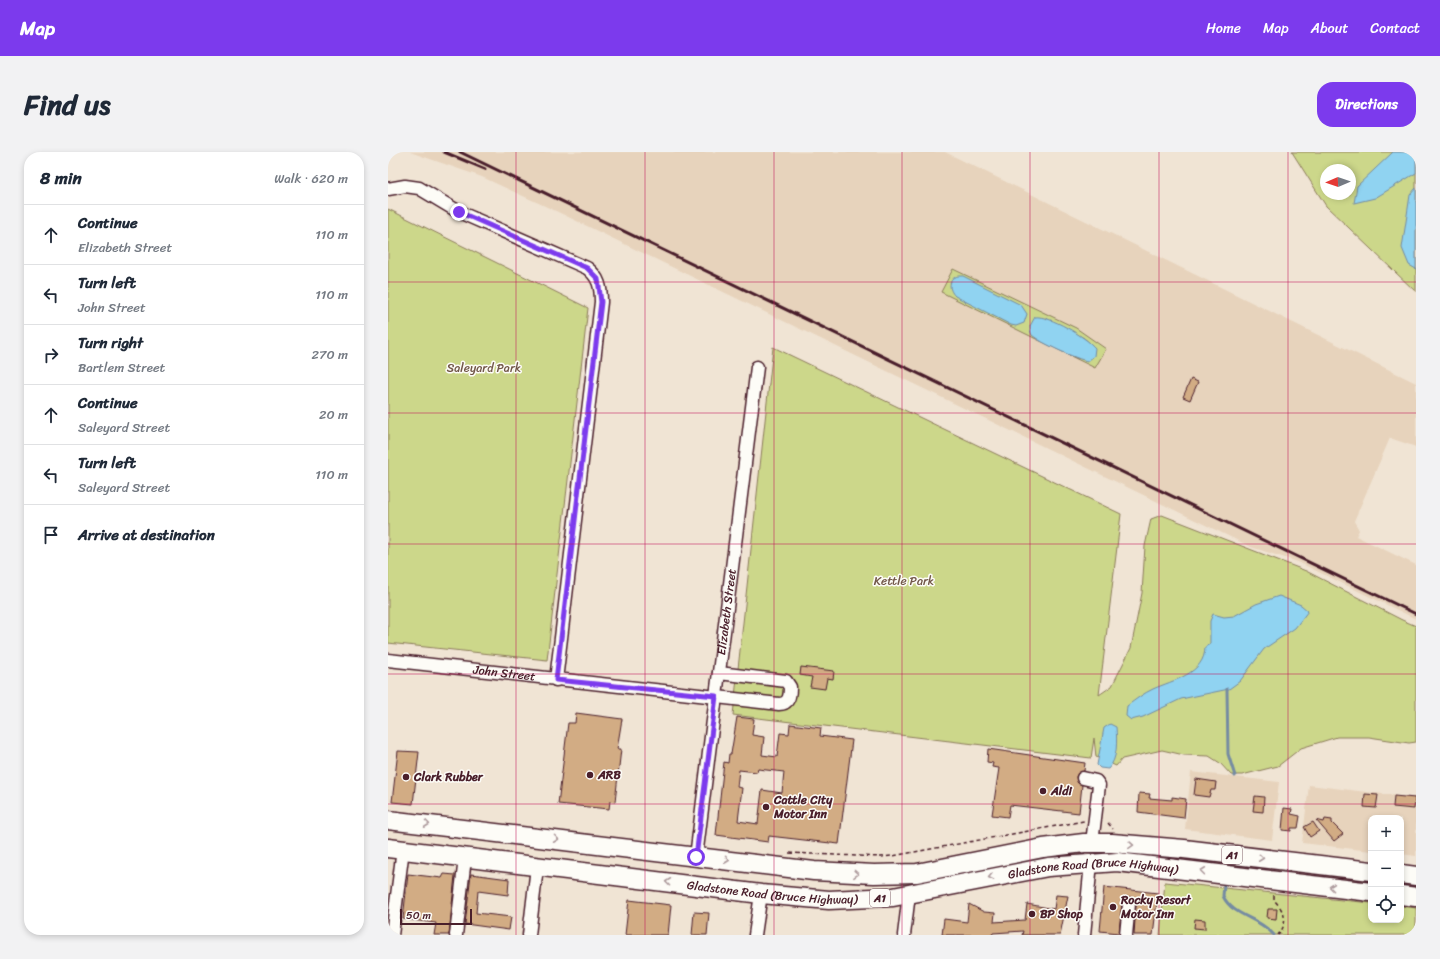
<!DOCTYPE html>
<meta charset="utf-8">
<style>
body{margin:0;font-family:Sriracha,sans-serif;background:#f2f2f3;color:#1f2937}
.controls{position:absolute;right:12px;bottom:12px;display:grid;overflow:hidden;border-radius:8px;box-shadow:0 2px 6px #0003}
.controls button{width:36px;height:36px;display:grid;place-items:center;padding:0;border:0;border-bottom:1px solid #e0e1e3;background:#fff;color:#1f2937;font:20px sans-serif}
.compass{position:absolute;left:932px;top:12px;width:36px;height:36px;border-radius:50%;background:#fff;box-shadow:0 2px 6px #0003;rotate:268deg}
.scale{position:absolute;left:12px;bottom:10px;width:72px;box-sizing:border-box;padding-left:4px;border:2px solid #4a1f2b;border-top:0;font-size:11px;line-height:14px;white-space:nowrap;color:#4a1f2b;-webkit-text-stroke:3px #fdfcf7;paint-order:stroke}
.stop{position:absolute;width:12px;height:12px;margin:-9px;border:3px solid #7c3aed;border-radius:50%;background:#fff}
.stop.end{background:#7c3aed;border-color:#fff;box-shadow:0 1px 4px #0008}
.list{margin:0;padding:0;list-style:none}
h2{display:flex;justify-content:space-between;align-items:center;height:52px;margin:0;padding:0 16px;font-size:17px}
h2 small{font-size:13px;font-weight:400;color:#747a83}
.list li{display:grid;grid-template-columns:26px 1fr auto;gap:12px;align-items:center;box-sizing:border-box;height:60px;padding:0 16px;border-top:1px solid #e0e1e3}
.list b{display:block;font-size:15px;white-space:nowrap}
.list p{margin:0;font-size:13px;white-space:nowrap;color:#747a83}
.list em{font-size:13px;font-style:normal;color:#747a83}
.icon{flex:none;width:22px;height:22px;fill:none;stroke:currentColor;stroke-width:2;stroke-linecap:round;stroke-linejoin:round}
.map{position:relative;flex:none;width:1028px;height:783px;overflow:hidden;border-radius:16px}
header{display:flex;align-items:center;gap:24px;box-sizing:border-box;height:56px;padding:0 20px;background:#7c3aed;color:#fff}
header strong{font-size:19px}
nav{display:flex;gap:22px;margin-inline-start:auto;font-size:14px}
.intro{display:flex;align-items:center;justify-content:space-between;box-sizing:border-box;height:96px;padding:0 24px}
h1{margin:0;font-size:28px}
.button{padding:10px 18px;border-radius:16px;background:#7c3aed;color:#fff;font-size:14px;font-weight:700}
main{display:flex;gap:24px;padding:0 24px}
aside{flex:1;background:#fff;border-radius:16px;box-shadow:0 2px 6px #0003}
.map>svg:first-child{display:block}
.built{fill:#e7d3bc}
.green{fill:#ccd78a;stroke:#8b7b5a;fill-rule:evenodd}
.water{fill:#90d3f1;stroke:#748ba2}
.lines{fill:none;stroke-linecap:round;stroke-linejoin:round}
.stream{stroke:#748ba2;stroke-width:3}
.building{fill:#d2ac84;stroke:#4a1f2b;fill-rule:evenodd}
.minor-casing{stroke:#4a1f2b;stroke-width:15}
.highway-casing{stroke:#4a1f2b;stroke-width:21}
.path{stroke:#4a1f2b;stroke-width:1.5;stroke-dasharray:4 3;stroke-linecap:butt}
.minor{stroke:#fdfcf7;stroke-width:12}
.highway{stroke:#fdfcf7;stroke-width:18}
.rail{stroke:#4a1f2b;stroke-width:3}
.oneway{stroke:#ac999b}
.route{stroke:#7c3aed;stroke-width:5}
.grid{fill:none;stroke:#c2185b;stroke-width:1;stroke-opacity:0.55}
.poi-dot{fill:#4a1f2b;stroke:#fdfcf7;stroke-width:1.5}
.labels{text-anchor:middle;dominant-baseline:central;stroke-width:3;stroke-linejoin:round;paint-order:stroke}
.shield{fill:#fdfcf7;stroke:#806168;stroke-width:1}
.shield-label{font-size:11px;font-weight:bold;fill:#4a1f2b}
.park-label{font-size:12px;fill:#715648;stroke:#fdfcf7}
.street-label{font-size:12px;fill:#4a1f2b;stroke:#fdfcf7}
.poi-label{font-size:12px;font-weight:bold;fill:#4a1f2b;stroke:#fdfcf7;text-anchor:start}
</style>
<header>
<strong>Map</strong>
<nav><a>Home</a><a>Map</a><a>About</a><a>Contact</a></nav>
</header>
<div class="intro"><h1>Find us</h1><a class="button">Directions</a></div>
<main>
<aside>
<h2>8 min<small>Walk · 620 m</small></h2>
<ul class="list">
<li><svg class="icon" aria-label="ahead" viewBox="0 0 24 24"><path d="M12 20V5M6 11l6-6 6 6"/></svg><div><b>Continue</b><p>Elizabeth Street</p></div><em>110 m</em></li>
<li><svg class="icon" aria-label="left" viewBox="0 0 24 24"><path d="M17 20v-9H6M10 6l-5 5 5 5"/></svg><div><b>Turn left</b><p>John Street</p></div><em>110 m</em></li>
<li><svg class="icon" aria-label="right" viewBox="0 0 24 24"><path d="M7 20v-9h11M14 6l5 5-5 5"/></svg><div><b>Turn right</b><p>Bartlem Street</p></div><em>270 m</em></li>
<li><svg class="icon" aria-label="ahead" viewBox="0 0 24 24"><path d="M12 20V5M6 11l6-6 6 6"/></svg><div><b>Continue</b><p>Saleyard Street</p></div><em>20 m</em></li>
<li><svg class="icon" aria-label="left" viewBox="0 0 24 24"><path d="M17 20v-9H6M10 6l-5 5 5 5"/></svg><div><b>Turn left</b><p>Saleyard Street</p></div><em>110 m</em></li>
<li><svg class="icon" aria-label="arrive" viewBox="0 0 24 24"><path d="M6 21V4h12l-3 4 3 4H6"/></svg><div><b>Arrive at destination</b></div></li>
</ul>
</aside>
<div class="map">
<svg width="1028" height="783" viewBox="0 0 1028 783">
<rect width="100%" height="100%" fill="#f0e4d4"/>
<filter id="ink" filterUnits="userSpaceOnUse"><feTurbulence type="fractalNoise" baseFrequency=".025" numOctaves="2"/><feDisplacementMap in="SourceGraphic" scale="8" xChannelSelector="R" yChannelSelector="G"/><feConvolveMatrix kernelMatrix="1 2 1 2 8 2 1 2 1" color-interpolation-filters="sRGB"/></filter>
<g filter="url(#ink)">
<g class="built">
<polygon points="22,0 557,0 1028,231 1028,295 1002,286 966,369 971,378 968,384 1028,413 1028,467 910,410 863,395 170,60 94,25"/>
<polygon points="803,620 891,630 884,688 797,677"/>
<polygon points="921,633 1028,646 1028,704 1013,702 1013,666 983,666 983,699 914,691"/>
</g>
<g class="green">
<path d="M 904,0 L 1028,0 L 1028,140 L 938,54 ZM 938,18 L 962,18 L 962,42 L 938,42 Z"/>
<polygon points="0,57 200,156 159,508 0,491"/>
<path d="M 565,117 L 688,176 L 718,197 L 707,216 L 553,140 ZM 657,166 L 696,186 L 703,192 L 690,207 L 650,187 L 645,183 Z"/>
<polygon points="385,195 733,362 711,543 724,534 743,496 754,441 757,394 763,367 774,363 918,419 1014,468 1028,474 1028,590 1021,591 981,585 949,585 913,596 890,614 854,623 843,623 832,611 821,604 796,603 774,598 734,607 728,614 708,605 706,586 703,606 345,563"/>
<polygon points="777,730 983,751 983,768 1013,768 1013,754 1028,756 1028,783 772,783"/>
</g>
<g class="water">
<polygon points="1005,0 1028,0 1028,21 987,46 966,51 969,34"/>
<polygon points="1028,36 1028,117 1021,113 1014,96 1022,43"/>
<path d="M 570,124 L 575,124 L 633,153 L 639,162 L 636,171 L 628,174 L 623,173 L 567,144 C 560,137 560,127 570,124 Z"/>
<path d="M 647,165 C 661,163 698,185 707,196 L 706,204 L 700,209 C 690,208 651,190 644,183 C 642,180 642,177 642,174 Z"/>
<path d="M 891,444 L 913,453 L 920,459 L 907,476 L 876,497 L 852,529 L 841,537 L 793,547 L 755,565 L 743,568 L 738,564 L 739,554 C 747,548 756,541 765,537 C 785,528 817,522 817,495 L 822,492 L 822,469 L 825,462 L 836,465 L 846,464 L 868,452 Z"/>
<path d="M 722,572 L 728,575 C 729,589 730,607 720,617 L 712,616 L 709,613 L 716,576 Z"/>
</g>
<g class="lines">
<g class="stream">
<polyline points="839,537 840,602 847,624"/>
<path d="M 836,733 L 835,744 C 845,765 871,765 886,783"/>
</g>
</g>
<g class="building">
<polygon points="803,227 810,230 802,248 795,245"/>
<polygon points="413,515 446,519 445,527 439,526 437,537 422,535 424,525 412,523"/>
<polygon points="188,561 234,567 229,597 233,597 227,650 222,649 221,657 170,652 180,571 187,571"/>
<path d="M 349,565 L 366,567 L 364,583 L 376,585 L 374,603 L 389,605 L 392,581 L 401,582 L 402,572 L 433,576 L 432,584 L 464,588 L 451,692 L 381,684 L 380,690 L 328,683 L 336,610 L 340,611 L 341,602 L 343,602 ZM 370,617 L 396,620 L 394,641 L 374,638 L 370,672 L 350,669 L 354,636 L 349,635 L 351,618 L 369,620 Z"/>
<polygon points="600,597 697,611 696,619 690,621 688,625 690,631 694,633 691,661 622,653 620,665 604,663 611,616 604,615 605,611 599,610"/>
<polygon points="10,599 31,600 25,652 4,650"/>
<polygon points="808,627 828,630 827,638 823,638 821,645 806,643"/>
<polygon points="751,641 762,642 761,646 784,648 784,645 798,647 796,666 750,660"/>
<polygon points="977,642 990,643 988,656 976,655"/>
<polygon points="867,644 876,645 875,660 865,659"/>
<polygon points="1006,644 1027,646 1026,657 1005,655"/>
<polygon points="896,656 904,657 903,662 912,664 910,676 903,676 903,679 894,678"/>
<polygon points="937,667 944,668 944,671 955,682 946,689 928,668 936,670"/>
<polygon points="925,670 931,679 922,685 916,675"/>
<polygon points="20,722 54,726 56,722 67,723 61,783 46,783 48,771 15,767"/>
<polygon points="83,722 121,727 120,743 90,739 88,761 123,765 121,778 77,772"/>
<polygon points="716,735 770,741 765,783 746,783 748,752 746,746 741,745 738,745 734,751 731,781 712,779"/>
<polygon points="668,743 680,744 672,783 634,783 635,779 605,781 604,783 554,783 556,767 579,770 581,752 596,760 607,761 606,770 637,768 639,752 666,757"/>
<polygon points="241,748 283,753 280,783 237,783"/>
<polygon points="880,757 889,757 888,767 879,766"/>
<polygon points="306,760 321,761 319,783 304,783"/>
<polygon points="807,767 817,768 817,777 806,776"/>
</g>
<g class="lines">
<g class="minor-casing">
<g id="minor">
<path d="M 0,37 L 17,34 L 31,36 L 71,60 L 199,116 C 211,125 213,135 213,150 L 168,528"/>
<path id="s1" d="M 0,508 L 391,552 C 401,552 402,544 402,535 L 398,529 L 331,521"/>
<polyline points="695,626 708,629 711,633 704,691"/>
<path id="s2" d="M 308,705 L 369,215"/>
<polyline points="4,783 15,697"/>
<polyline points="68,783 77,706"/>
<polyline points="141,783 149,715"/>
<polyline points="367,783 373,742"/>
<polyline points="516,783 521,742"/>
<polyline points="696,783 703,711"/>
<polyline points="738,783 741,752"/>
</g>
</g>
<g class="highway-casing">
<g id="highway">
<polyline points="0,668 426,719 486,722 529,721 655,696 696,691 724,691 796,697 983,719"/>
<path id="s3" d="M 0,696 L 373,742 L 441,748 L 505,745 L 660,715 L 729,710 L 983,740"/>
<polyline points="1013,722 1028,724"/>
<polyline points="1013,743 1028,745"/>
</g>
</g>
<g class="path">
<polyline points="720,671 725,677"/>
<polyline points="401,701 493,705 504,704 696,669"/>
<path d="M 886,743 L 886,748 C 897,760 901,770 890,783"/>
</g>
<use href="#minor" class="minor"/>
<use href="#highway" class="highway"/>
<g class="rail">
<polyline points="56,0 97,17"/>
<polyline points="72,0 1028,462"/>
</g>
</g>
<defs><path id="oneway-chevron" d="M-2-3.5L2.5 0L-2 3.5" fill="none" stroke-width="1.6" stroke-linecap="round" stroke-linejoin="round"/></defs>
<g class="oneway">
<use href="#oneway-chevron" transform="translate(39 672) rotate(7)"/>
<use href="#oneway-chevron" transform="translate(168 687) rotate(7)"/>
<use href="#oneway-chevron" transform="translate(743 693) rotate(4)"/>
<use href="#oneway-chevron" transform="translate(873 706) rotate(6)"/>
<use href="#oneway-chevron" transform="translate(339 708) rotate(7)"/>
<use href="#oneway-chevron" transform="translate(815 719) rotate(-173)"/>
<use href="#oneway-chevron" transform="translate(468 722) rotate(3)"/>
<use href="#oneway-chevron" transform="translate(603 725) rotate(168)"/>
<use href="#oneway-chevron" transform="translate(280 730) rotate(-173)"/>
<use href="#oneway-chevron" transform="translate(944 735) rotate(-173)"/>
</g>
</g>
<g class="lines" filter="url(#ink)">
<polyline class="route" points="71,60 199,116 210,127 213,150 168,528 328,544 308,705"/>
</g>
<path class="grid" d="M 128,0 L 128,783M 257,0 L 257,783M 386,0 L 386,783M 514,0 L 514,783M 642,0 L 642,783M 771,0 L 771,783M 900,0 L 900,783M 0,130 L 1028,130M 0,261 L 1028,261M 0,392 L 1028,392M 0,522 L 1028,522M 0,652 L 1028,652"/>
<g class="poi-dot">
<circle cx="202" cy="623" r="4"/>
<circle cx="18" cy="625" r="4"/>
<circle cx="655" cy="639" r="4"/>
<circle cx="378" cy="655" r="4"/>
<circle cx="725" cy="755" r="4"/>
<circle cx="644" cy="762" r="4"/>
</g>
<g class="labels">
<g class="shield">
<rect x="834" y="694" width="20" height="18" rx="3"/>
<rect x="482" y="737" width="20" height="18" rx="3"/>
</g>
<g class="shield-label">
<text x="844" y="703">A1</text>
<text x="492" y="746">A1</text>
</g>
<g class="park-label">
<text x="96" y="216">Saleyard Park</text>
<text x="516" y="429">Kettle Park</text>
</g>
<g class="street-label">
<text stroke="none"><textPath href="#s2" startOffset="247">Elizabeth Street</textPath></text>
<text stroke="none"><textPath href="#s1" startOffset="117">John Street</textPath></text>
<text stroke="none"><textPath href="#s3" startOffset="711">Gladstone Road (Bruce Highway)</textPath></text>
<text stroke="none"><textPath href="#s3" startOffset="387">Gladstone Road (Bruce Highway)</textPath></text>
</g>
<g class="poi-label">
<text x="210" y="623">ARB</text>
<text x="26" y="625">Clark Rubber</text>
<text x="663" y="639">Aldi</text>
<text x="386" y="648">Cattle City<tspan x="386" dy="14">Motor Inn</tspan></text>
<text x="733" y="748">Rocky Resort<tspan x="733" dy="14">Motor Inn</tspan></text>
<text x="652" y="762">BP Shop</text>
</g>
</g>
</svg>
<div class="controls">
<button>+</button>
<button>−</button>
<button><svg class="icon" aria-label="locate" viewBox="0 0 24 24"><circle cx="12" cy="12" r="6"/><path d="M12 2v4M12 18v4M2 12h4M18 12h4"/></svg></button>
</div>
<svg class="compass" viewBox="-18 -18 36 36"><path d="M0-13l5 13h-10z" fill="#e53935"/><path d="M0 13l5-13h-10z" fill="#747a83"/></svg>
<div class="scale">50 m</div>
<div class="stop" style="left:308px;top:705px"></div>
<div class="stop end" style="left:71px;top:60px"></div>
</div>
</main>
